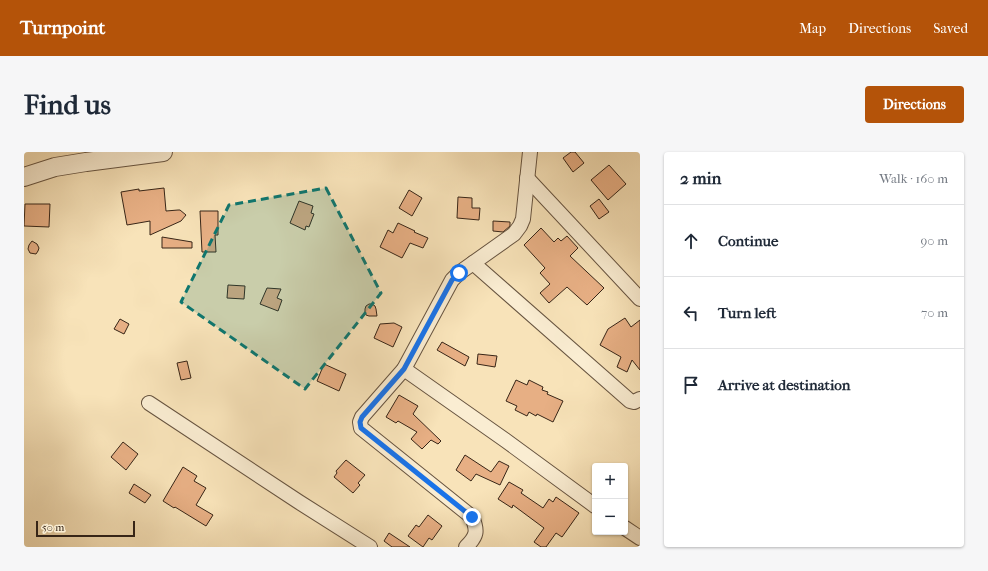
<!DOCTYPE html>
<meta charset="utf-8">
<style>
body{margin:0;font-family:"IM FELL French Canon",serif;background:#f6f6f7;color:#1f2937}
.controls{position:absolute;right:12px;bottom:12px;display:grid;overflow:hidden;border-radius:4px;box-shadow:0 1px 3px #0004}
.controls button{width:36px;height:36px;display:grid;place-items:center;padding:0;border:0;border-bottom:1px solid #e0e1e3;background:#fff;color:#1f2937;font:20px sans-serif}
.scale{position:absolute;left:12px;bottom:10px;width:99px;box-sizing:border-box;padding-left:4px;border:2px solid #372517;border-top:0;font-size:11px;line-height:14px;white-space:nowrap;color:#372517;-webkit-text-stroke:3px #faedd2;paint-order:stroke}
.stop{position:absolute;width:12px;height:12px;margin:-9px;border:3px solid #1a73e8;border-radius:50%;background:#fff}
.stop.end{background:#1a73e8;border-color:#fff;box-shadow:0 1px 4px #0008}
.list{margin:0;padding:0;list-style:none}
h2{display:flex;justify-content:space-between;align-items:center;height:52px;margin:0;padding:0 16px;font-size:17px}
h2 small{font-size:13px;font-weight:400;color:#747a83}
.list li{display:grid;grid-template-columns:26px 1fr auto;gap:12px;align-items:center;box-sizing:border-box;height:72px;padding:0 16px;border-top:1px solid #e0e1e3}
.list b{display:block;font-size:15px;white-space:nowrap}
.list em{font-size:13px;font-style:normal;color:#747a83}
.icon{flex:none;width:22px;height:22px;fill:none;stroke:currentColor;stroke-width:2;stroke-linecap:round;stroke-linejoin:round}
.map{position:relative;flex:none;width:616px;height:395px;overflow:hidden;border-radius:4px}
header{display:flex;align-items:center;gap:24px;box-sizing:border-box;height:56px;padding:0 20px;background:#b45309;color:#fff}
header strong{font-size:19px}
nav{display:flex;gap:22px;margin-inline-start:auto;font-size:14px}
.intro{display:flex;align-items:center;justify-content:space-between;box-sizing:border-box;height:96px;padding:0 24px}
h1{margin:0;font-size:28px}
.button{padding:10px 18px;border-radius:4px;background:#b45309;color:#fff;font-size:14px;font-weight:700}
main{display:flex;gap:24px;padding:0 24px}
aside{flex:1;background:#fff;border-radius:4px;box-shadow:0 1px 3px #0004}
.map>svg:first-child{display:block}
.building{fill:#e7af84;stroke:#372517}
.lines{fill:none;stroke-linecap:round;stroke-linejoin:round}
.minor-casing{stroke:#675440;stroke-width:16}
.tertiary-casing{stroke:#675440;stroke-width:20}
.minor{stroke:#faedd2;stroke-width:14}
.tertiary{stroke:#faedd2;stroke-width:18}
.route{stroke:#1a73e8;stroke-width:5}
.marked{fill:#0f766e;fill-opacity:0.2;stroke:#0f766e;stroke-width:3;stroke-dasharray:8 5;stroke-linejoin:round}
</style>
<header>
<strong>Turnpoint</strong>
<nav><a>Map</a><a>Directions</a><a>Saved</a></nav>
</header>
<div class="intro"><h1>Find us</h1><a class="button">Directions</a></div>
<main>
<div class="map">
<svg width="616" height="395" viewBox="0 0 616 395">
<rect width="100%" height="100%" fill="#f8e3b9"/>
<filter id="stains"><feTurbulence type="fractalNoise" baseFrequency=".005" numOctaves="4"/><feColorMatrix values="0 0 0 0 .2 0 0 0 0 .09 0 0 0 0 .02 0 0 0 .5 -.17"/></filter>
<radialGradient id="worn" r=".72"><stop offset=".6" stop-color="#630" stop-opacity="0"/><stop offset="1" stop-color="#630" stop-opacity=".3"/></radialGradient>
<g class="building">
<polygon points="547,0 551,0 560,11 549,20 539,6"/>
<polygon points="585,13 602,32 584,48 567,28"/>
<polygon points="140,36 142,59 154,58 156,58 162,63 157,69 126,83 126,69 103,73 97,40 115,37 115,39"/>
<polygon points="385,38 398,46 388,64 375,56"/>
<polygon points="434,45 448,46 448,56 456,56 455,68 433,66"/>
<polygon points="575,47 585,60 575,67 566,54"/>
<polygon points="275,49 289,54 287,61 290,62 285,75 282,74 281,78 266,71"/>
<polygon points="1,52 26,52 25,75 0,74"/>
<polygon points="176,59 194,59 194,83 191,83 192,100 178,100"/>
<polygon points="469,69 486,70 486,74 479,80 469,79"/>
<polygon points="374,71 391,79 390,80 404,86 399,96 386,91 378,106 356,95 364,78 369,81"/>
<polygon points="517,76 530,90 534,86 537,89 543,84 554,96 546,104 580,136 563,153 543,135 525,151 516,141 526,132 516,121 521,116 500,93"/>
<polygon points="138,85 168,90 168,96 138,96"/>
<polygon points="8,89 13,92 15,96 14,99 12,102 6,101 4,97 5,93"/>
<polygon points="204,133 221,134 220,147 203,146"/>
<polygon points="243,136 257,137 253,146 258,148 254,159 236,152"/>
<polygon points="345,152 348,152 351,154 352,157 353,164 345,164 342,163 341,160 341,157 342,154"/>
<polygon points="601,166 607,175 616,168 616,218 608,208 603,220 593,215 597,205 576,193 584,177"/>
<polygon points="96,167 105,172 100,182 90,177"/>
<polygon points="370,171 378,175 369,195 350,186 356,172"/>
<polygon points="418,190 445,205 441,214 413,198"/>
<polygon points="454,202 473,204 471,215 453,212"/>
<polygon points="163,209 167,226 157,228 153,211"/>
<polygon points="300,212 322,222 315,239 293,229"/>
<polygon points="492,228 503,233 505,228 519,235 518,238 524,240 523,242 539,249 529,270 513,262 512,264 505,260 503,264 491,258 493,254 482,249"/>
<polygon points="375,243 394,254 389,262 417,289 414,292 407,288 398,297 387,287 393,280 374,269 372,271 362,265"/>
<polygon points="99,290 114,302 102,318 87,305"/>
<polygon points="441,303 467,320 475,309 485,314 476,333 452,322 447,329 432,318"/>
<polygon points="322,308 341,323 334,331 336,333 329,341 310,325 313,321 312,319"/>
<polygon points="159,315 173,324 170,329 182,336 172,353 189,363 182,374 151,355 150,356 139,349"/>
<polygon points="485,330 499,338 497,341 519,356 525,347 529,350 532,345 555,361 538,385 532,381 522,395 517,395 510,390 520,376 489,353 488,356 474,347"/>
<polygon points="110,332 127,343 121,351 105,341"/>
<polygon points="404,363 418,374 408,388 405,386 399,395 384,384 392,373 395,375"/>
<polygon points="365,381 386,395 368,395 360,389"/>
</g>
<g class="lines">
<g class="minor-casing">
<g id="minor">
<polyline points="503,26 616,147"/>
<polyline points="449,111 606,249 610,250 616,247"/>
<polyline points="380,217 481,288 571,354"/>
<polyline points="125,251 275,350 346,395"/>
<polyline points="601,376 616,386"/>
<path d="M 442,395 C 453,384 454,379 448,365 L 337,276 L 336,270 L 338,265 L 380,217 L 428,128 L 435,121 L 490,82 L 496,74 L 499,67 L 506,0"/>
</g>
</g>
<g class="tertiary-casing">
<polyline id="tertiary" points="0,25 31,15 62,10 139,0"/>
</g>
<use href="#minor" class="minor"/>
<use href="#tertiary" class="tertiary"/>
</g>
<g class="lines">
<polyline class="route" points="435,121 428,128 380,217 338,265 336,270 337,276 448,365"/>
</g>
<path class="marked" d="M 302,36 L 357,141 L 281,237 L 157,150 L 205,53 Z"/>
<rect width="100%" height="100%" filter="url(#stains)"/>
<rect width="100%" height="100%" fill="url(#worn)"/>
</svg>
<div class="controls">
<button>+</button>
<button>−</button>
</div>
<div class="scale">50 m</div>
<div class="stop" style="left:435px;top:121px"></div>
<div class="stop end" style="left:448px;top:365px"></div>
</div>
<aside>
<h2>2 min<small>Walk · 160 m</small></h2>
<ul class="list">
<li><svg class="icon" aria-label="ahead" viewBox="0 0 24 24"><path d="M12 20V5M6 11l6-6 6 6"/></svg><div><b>Continue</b></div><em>90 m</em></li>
<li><svg class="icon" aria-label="left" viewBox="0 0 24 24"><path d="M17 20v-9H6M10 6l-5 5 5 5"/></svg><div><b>Turn left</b></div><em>70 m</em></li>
<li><svg class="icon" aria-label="arrive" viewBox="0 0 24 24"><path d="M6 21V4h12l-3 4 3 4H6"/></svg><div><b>Arrive at destination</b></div></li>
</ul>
</aside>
</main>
